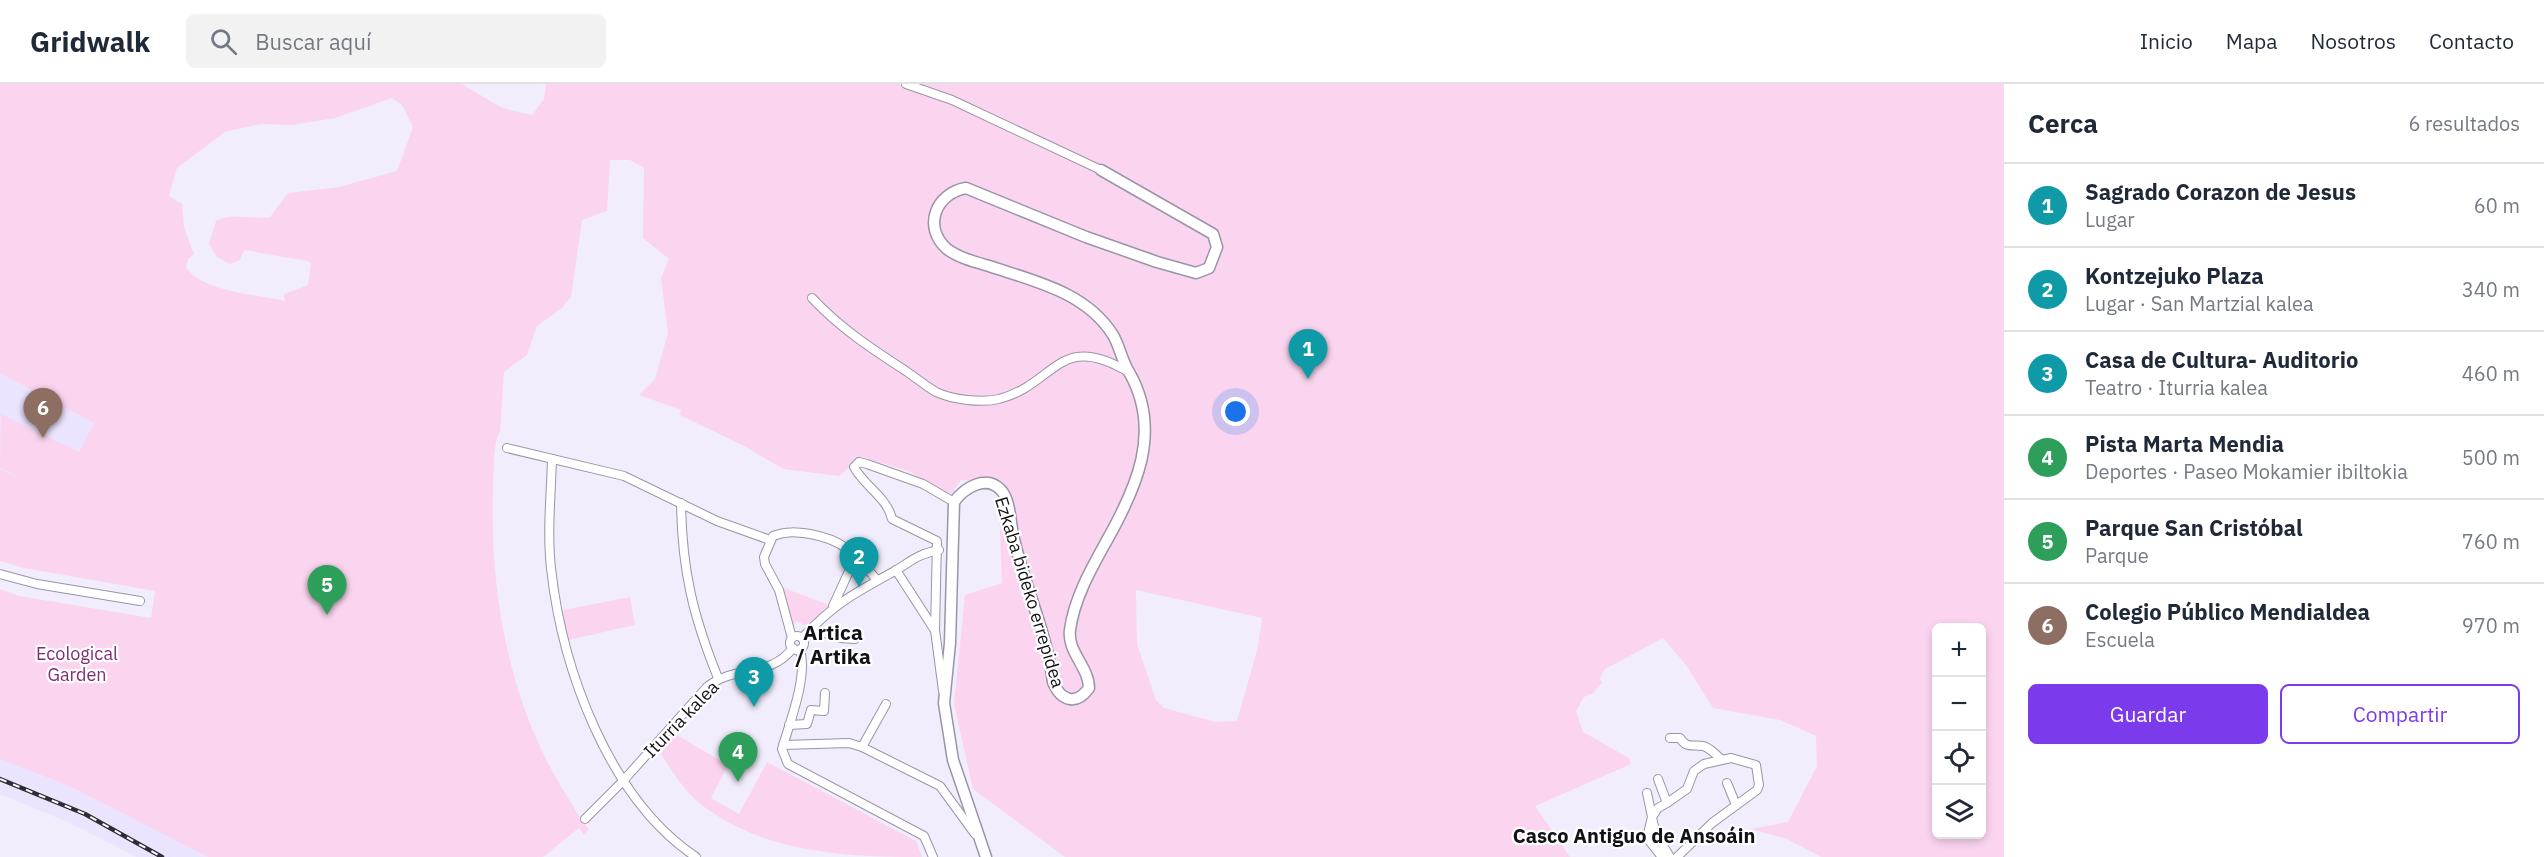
<!DOCTYPE html>
<html lang="es">
<meta charset="utf-8">
<style>
body{margin:0;font-family:"IBM Plex Sans",sans-serif;background:#f2f2f3;color:#1f2937}
.controls{position:absolute;right:18px;bottom:18px;display:grid;overflow:hidden;border-radius:9px;box-shadow:0 3px 9px #0003}
.controls button{width:54px;height:54px;display:grid;place-items:center;padding:0;border:0;border-bottom:2px solid #e0e1e3;background:#fff;color:#1f2937;font:30px sans-serif}
.you{position:absolute;left:1236px;top:328px;width:21px;height:21px;margin:-15px;border:4px solid #fff;border-radius:50%;background:#1a73e8;box-shadow:0 0 0 9px #1a73e833}
.badge{display:grid;place-items:center;width:39px;height:39px;border-radius:50%;background:#7c3aed;color:#fff;font-size:20px;font-weight:700}
.pin{position:absolute;translate:-50% -50px;filter:drop-shadow(0 2px 3px #0008)}
.pin::after{content:'';position:absolute;top:32px;width:21px;height:18px;background:inherit;clip-path:polygon(0 0,100% 0,50% 100%)}
.list{margin:0;padding:0;list-style:none}
h2{display:flex;justify-content:space-between;align-items:center;height:78px;margin:0;padding:0 24px;font-size:26px}
h2 small{font-size:20px;font-weight:400;color:#747a83}
.list li{display:grid;grid-template-columns:39px 1fr auto;gap:18px;align-items:center;box-sizing:border-box;height:84px;padding:0 24px;border-top:2px solid #e0e1e3}
.list b{display:block;font-size:22px;white-space:nowrap}
.list p{margin:0;font-size:20px;white-space:nowrap;color:#747a83}
.list em{font-size:20px;font-style:normal;color:#747a83}
.actions{display:flex;gap:12px;padding:18px 24px}
.actions a{flex:1;padding:14px 0;border:2px solid #7c3aed;border-radius:9px;text-align:center;font-size:21px;color:#7c3aed}
.actions .main{background:#7c3aed;color:#fff}
.icon{flex:none;width:33px;height:33px;fill:none;stroke:currentColor;stroke-width:2;stroke-linecap:round;stroke-linejoin:round}
.map{position:relative;flex:none;width:2004px;height:773px;overflow:hidden}
header{display:flex;align-items:center;gap:36px;box-sizing:border-box;height:84px;padding:0 30px;background:#fff;border-bottom:2px solid #e0e1e3}
header strong{font-size:28px}
nav{display:flex;gap:33px;margin-inline-start:auto;font-size:21px}
.search{width:420px;height:54px;background:#f2f2f3;display:flex;align-items:center;gap:15px;box-sizing:border-box;padding:0 21px;border-radius:9px;color:#747a83;font-size:22px}
main{display:flex}
aside{flex:1;background:#fff}
.map>svg:first-child{display:block}
.built{fill:#eae4fe}
.green{fill:#fbd5f0;fill-rule:evenodd}
.lines{fill:none;stroke-linecap:round;stroke-linejoin:round}
.street-casing{stroke:#9995a6;stroke-width:10}
.secondary-casing{stroke:#9995a6;stroke-width:13}
.street{stroke:#fff;stroke-width:8}
.secondary{stroke:#fff;stroke-width:10}
.rail-casing{stroke:#2e2d34;stroke-width:4.5}
.rail{stroke:#fff;stroke-width:2;stroke-dasharray:7;stroke-linecap:butt}
.labels{text-anchor:middle;dominant-baseline:central;stroke-width:4.5;stroke-linejoin:round;paint-order:stroke}
.street-label{font-size:18px;fill:#121117;stroke:#fff}
.park-label{font-size:18px;fill:#812d71;stroke:#fff}
.neighbourhood-label{font-size:20px;font-weight:bold;fill:#121117;stroke:#fff}
.quarter-label{font-size:21px;font-weight:bold;fill:#121117;stroke:#fff}
</style>
<header>
<strong>Gridwalk</strong>
<div class="search"><svg class="icon" aria-label="search" viewBox="0 0 24 24"><circle cx="10" cy="10" r="6"/><path d="M15 15l6 6"/></svg>Buscar aquí</div>
<nav><a>Inicio</a><a>Mapa</a><a>Nosotros</a><a>Contacto</a></nav>
</header>
<main>
<div class="map">
<svg width="2004" height="773" viewBox="0 0 2004 773">
<rect width="100%" height="100%" fill="#f1edfc"/>
<g class="built">
<polygon points="0,289 94,338 57,414 0,385"/>
<polygon points="0,675 69,702 208,773 137,773 70,739 0,710"/>
</g>
<g class="green">
<path d="M 0,0 L 462,0 L 502,24 L 532,31 L 544,15 L 546,0 L 2004,0 L 2004,773 L 1821,773 L 1787,755 L 1750,745 L 1788,738 L 1817,682 L 1816,652 L 1780,636 L 1713,624 L 1686,581 L 1663,554 L 1605,585 L 1600,594 L 1602,599 L 1593,609 L 1584,613 L 1576,627 L 1583,648 L 1629,674 L 1631,680 L 1535,722 L 1570,773 L 1065,773 L 973,705 L 954,620 L 965,511 L 1002,499 L 998,398 L 961,396 L 951,410 L 908,387 L 862,373 L 839,392 L 783,385 L 746,363 L 680,331 L 681,326 L 639,311 L 655,295 L 668,249 L 661,194 L 669,175 L 643,154 L 644,84 L 630,76 L 610,76 L 607,127 L 582,136 L 571,213 L 562,224 L 537,242 L 527,271 L 504,288 L 500,348 C 493,358 494,388 493,401 C 489,507 509,622 567,712 C 574,723 580,736 589,745 L 584,751 L 579,744 L 543,773 L 208,773 L 69,702 L 0,675 L 0,505 L 19,512 L 151,534 L 155,507 L 24,484 L 0,477 L 0,385 L 25,397 L 0,383 L 1,330 L 79,368 L 94,339 L 0,289 ZM 392,14 L 402,21 L 413,43 L 397,87 L 339,103 L 288,109 L 270,133 C 251,136 233,128 216,137 L 209,160 L 217,173 L 230,180 L 240,176 L 244,166 L 307,177 L 311,179 L 308,201 L 284,210 L 285,217 C 255,210 207,209 186,184 L 188,175 L 194,170 L 184,143 L 182,120 L 169,112 L 177,84 L 225,48 L 261,40 L 292,41 L 335,34 ZM 1136,506 L 1262,534 L 1258,563 L 1237,637 L 1216,638 L 1164,624 L 1156,616 L 1137,560 ZM 1936,544 L 1982,544 L 1982,750 L 1936,750 Z"/>
<polygon points="784,504 829,521 808,543 797,537 792,541"/>
<polygon points="630,513 635,541 564,557 558,527"/>
<path d="M 675,650 L 728,681 L 711,714 L 739,730 L 767,678 L 916,757 L 922,773 C 845,773 761,769 698,718 C 683,705 672,687 661,670 Z"/>
</g>
<g class="lines">
<g class="street-casing">
<g id="street">
<polyline points="906,0 952,16 1101,86"/>
<path d="M 812,214 C 840,244 872,265 906,287 C 916,294 926,302 936,308 C 953,316 982,319 999,315 C 1056,300 1058,247 1127,287"/>
<polyline points="507,364 624,392 717,437 770,456"/>
<path d="M 552,375 C 551,411 547,448 551,484 C 562,585 609,715 696,773"/>
<path d="M 681,419 C 682,486 693,532 718,594"/>
<polyline points="896,486 934,545"/>
<polyline points="0,490 37,500 140,517"/>
<polyline points="833,522 856,472"/>
<polyline points="811,545 841,554 855,555"/>
<circle cx="797" cy="559" r="7"/>
<path d="M 792,554 L 779,506 L 765,480 L 764,473 L 773,452 C 786,447 797,448 810,450 C 845,456 855,471 877,496"/>
<path d="M 802,554 C 834,520 853,510 893,488 C 912,477 915,471 939,466"/>
<path d="M 800,566 C 808,592 790,638 782,665 L 788,680 L 924,752 L 933,773"/>
<path d="M 943,607 L 935,546 L 937,457 L 892,435 C 887,413 864,402 854,383 L 859,378 L 867,380 L 923,400 L 954,418"/>
<polyline points="789,641 807,640 811,626 824,627 825,609"/>
<path d="M 1670,654 L 1680,654 C 1687,665 1692,660 1703,662 C 1709,663 1715,670 1720,674"/>
<polyline points="783,661 849,659 862,663 940,702 975,750"/>
<polyline points="862,663 886,620"/>
<path d="M 1658,695 L 1667,719 L 1658,724 L 1652,733 C 1654,748 1662,760 1670,773"/>
<polyline points="1727,699 1736,721"/>
<polyline points="1647,709 1652,733 1647,754 1662,773"/>
<polyline points="1667,719 1687,705 1694,687 1704,680 1731,674 1756,681 1759,701 1757,706 1712,739 1677,773"/>
<path d="M 585,735 L 623,697 L 707,603 C 736,580 769,595 793,564"/>
</g>
</g>
<g class="secondary-casing">
<path id="secondary" d="M 986,773 L 953,676 L 944,619 L 950,559 L 954,418 C 964,404 986,390 1001,406 C 1011,417 1010,441 1014,455 C 1025,503 1047,550 1053,598 C 1061,617 1076,622 1089,604 C 1089,583 1067,568 1070,546 C 1074,515 1091,485 1106,458 C 1136,405 1163,347 1129,288 C 1122,277 1120,263 1113,251 C 1086,208 1034,197 989,182 C 975,178 959,174 947,165 C 922,143 936,109 966,104 L 1086,153 L 1157,178 L 1196,189 L 1209,184 L 1217,163 L 1213,150 L 1101,86"/>
</g>
<use href="#street" class="street"/>
<use href="#secondary" class="secondary"/>
<g class="rail-casing">
<polyline id="rail" points="0,695 85,730 162,773"/>
</g>
<use href="#rail" class="rail"/>
</g>
<g class="labels">
<g class="street-label">
<text transform="translate(1030 508) rotate(73)">Ezkaba bideko errepidea</text>
<text transform="translate(681 635) rotate(-46)">Iturria kalea</text>
</g>
<g class="park-label">
<text x="77" y="569">Ecological<tspan x="77" dy="21">Garden</tspan></text>
</g>
<g class="neighbourhood-label">
<text x="1634" y="751">Casco Antiguo de Ansoáin</text>
</g>
<g class="quarter-label">
<text x="833" y="548">Artica<tspan x="833" dy="24">/ Artika</tspan></text>
</g>
</g>
</svg>
<div class="controls">
<button>+</button>
<button>−</button>
<button><svg class="icon" aria-label="locate" viewBox="0 0 24 24"><circle cx="12" cy="12" r="6"/><path d="M12 2v4M12 18v4M2 12h4M18 12h4"/></svg></button>
<button><svg class="icon" aria-label="layers" viewBox="0 0 24 24"><path d="M12 4l9 5-9 5-9-5zM3 14l9 5 9-5"/></svg></button>
</div>
<div class="you"></div>
<div class="pin badge" style="left:1308px;top:295px;background:#0f9aa8">1</div>
<div class="pin badge" style="left:859px;top:503px;background:#0f9aa8">2</div>
<div class="pin badge" style="left:754px;top:623px;background:#0f9aa8">3</div>
<div class="pin badge" style="left:738px;top:698px;background:#2e9e5b">4</div>
<div class="pin badge" style="left:327px;top:531px;background:#2e9e5b">5</div>
<div class="pin badge" style="left:43px;top:354px;background:#8d6e63">6</div>
</div>
<aside>
<h2>Cerca<small>6 resultados</small></h2>
<ul class="list">
<li><span class="badge" style="background:#0f9aa8">1</span><div><b>Sagrado Corazon de Jesus</b><p>Lugar</p></div><em>60 m</em></li>
<li><span class="badge" style="background:#0f9aa8">2</span><div><b>Kontzejuko Plaza</b><p>Lugar · San Martzial kalea</p></div><em>340 m</em></li>
<li><span class="badge" style="background:#0f9aa8">3</span><div><b>Casa de Cultura- Auditorio</b><p>Teatro · Iturria kalea</p></div><em>460 m</em></li>
<li><span class="badge" style="background:#2e9e5b">4</span><div><b>Pista Marta Mendia</b><p>Deportes · Paseo Mokamier ibiltokia</p></div><em>500 m</em></li>
<li><span class="badge" style="background:#2e9e5b">5</span><div><b>Parque San Cristóbal</b><p>Parque</p></div><em>760 m</em></li>
<li><span class="badge" style="background:#8d6e63">6</span><div><b>Colegio Público Mendialdea</b><p>Escuela</p></div><em>970 m</em></li>
</ul>
<div class="actions"><a class="main">Guardar</a><a>Compartir</a></div>
</aside>
</main>
